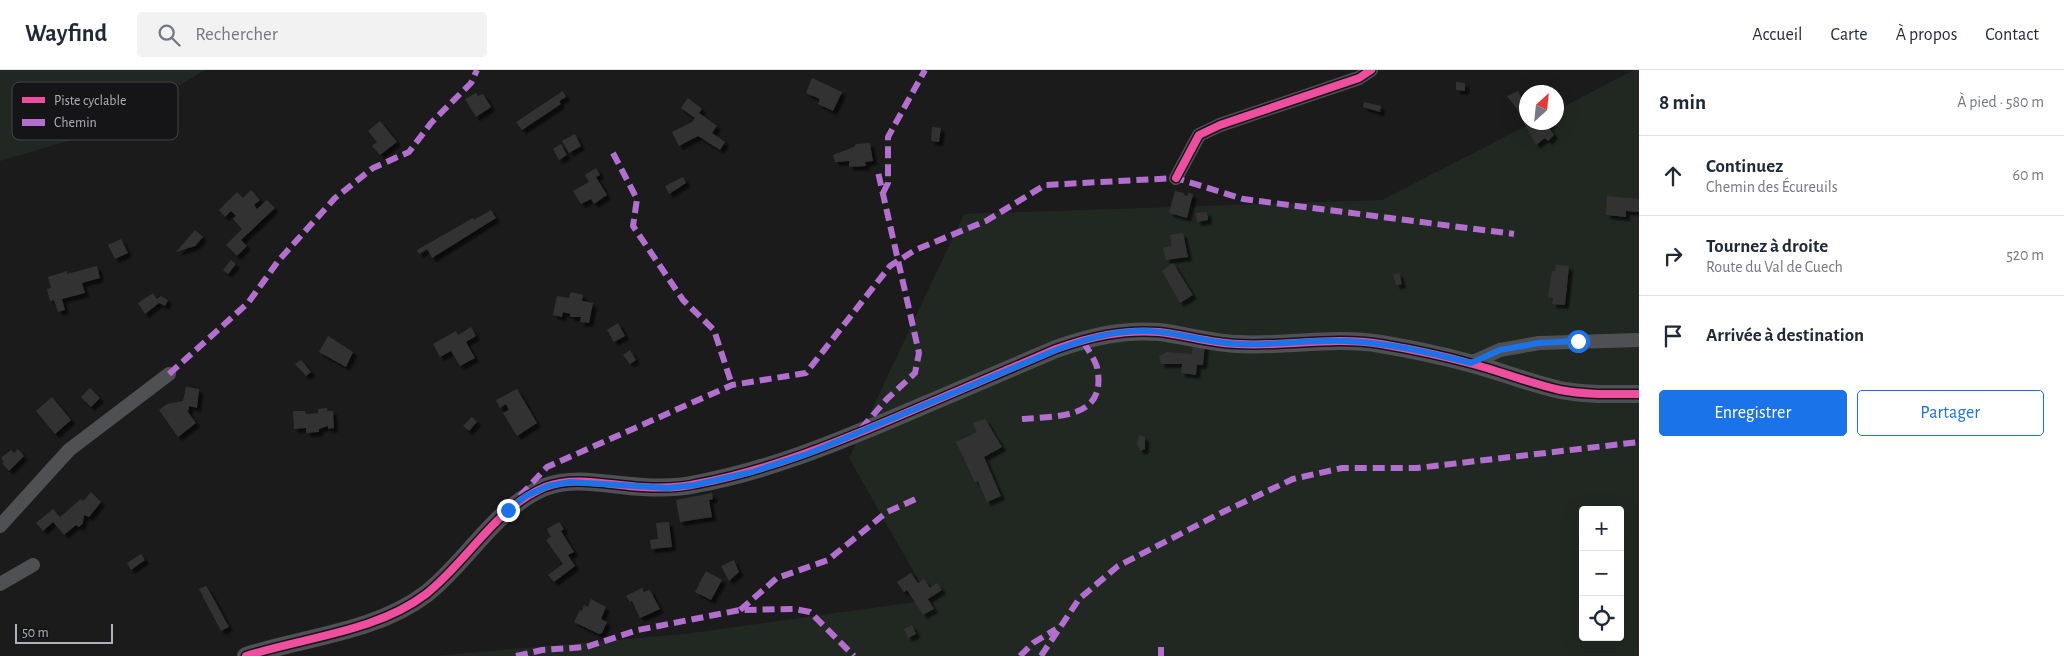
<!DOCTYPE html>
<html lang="fr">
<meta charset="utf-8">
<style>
body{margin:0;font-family:"Alegreya Sans",sans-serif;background:#f2f2f3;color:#1f2937}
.controls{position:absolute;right:15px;bottom:15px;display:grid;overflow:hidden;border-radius:5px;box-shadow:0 5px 20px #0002}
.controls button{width:45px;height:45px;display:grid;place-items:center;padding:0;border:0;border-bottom:1px solid #e0e1e3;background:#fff;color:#1f2937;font:25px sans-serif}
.compass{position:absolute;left:1519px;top:15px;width:45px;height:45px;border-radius:50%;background:#fff;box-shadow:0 5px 20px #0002;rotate:27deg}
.scale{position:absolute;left:15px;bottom:12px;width:98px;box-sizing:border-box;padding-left:5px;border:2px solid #adb1ba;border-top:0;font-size:14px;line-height:18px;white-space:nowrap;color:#adb1ba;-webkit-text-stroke:4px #151517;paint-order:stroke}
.stop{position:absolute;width:15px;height:15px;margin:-11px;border:4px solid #1a73e8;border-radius:50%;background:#fff}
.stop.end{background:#1a73e8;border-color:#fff;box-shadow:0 1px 5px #0008}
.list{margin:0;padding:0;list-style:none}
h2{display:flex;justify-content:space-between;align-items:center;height:65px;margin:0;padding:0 20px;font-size:21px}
h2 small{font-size:16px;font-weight:400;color:#747a83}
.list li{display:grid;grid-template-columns:32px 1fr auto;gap:15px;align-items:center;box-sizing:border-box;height:80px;padding:0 20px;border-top:1px solid #e0e1e3}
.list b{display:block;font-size:19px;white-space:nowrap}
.list p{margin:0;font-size:16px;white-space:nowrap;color:#747a83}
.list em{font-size:16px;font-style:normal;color:#747a83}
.actions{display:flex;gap:10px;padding:15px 20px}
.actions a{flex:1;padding:11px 0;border:1px solid #1a73e8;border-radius:5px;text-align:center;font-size:18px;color:#1a73e8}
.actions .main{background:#1a73e8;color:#fff}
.icon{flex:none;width:28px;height:28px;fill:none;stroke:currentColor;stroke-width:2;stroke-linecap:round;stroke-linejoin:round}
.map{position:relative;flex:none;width:1639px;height:586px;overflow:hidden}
header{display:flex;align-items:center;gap:30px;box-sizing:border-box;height:70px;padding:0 25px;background:#fff;border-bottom:1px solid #e0e1e3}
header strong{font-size:24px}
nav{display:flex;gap:28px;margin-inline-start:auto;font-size:18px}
.search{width:350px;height:45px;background:#f2f2f3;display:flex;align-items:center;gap:12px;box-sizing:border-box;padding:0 18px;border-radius:5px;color:#747a83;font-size:19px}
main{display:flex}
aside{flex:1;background:#fff}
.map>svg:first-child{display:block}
.green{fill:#212822;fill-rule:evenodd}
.building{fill:#333;filter:url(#shadow)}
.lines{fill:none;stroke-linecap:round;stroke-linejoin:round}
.minor{stroke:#4f5053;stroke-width:14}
.tertiary{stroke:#4f5053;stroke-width:18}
.quiet{stroke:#b36fd0;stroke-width:6;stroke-dasharray:12 6;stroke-linecap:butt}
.cycleway-casing{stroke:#151517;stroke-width:11}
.cycleway{stroke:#ef4d9e;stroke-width:8}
.route{stroke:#1a73e8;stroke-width:6}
.key{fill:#151517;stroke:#434448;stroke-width:1}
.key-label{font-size:14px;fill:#adb1ba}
</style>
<header>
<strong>Wayfind</strong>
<div class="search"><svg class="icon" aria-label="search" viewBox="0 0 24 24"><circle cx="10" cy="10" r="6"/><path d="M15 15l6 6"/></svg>Rechercher</div>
<nav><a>Accueil</a><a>Carte</a><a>À propos</a><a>Contact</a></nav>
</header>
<main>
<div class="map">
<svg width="1639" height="586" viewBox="0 0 1639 586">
<defs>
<filter id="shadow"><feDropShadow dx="4" dy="4" stdDeviation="1" flood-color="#0009"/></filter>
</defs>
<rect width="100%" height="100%" fill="#1b1b1b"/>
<g class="green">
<polygon points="0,0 205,0 102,61 0,91"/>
<path d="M 1634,0 L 1639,0 L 1639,586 L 434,586 L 685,564 L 930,530 L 849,388 L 964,144 L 1382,130 L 1532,53 L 1556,52 L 1557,40 ZM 1583,440 L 1620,440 L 1620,567 L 1583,567 Z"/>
</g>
<g class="building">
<polygon points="812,8 842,22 833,41 818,34 820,29 806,23"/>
<polygon points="1456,12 1465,13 1465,21 1456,20"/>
<polygon points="563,21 566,27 559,31 561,34 522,60 516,52"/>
<polygon points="1518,21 1522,29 1526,27 1526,52 1554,52 1548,56 1554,65 1548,71 1545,68 1536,75 1517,39 1507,26"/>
<polygon points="476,23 478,26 483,24 491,37 476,47 465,29"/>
<polygon points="688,28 702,39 699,43 717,56 712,63 725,72 720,80 698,66 679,76 672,62 692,52 695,48 681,38"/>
<polygon points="1364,32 1381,36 1380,42 1363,37"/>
<polygon points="380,51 397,72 380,85 372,76 377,72 368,61"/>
<polygon points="932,57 941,58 939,72 931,71"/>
<polygon points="575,64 581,76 569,83 562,71"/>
<polygon points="870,73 873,91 865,92 866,96 849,97 849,91 835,92 833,85 854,77 856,74"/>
<polygon points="561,74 567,85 559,90 553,79"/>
<polygon points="596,98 600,105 596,107 607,125 594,134 591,129 581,134 573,121 589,112 585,105"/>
<polygon points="683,107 686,113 669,124 665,116"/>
<polygon points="251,120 260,130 254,135 257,139 267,130 275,138 241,170 247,176 237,186 226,175 242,159 233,149 236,146 231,141 225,147 219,140 237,122 243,128"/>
<polygon points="1175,121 1184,123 1184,125 1188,126 1188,123 1193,124 1187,148 1169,143"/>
<polygon points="1607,126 1639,129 1639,142 1626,141 1626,147 1606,145"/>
<polygon points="491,140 496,148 432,188 427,179 419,184 417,180 473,148 474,150"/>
<polygon points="1207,142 1208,150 1197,152 1196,143"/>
<polygon points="195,160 203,167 195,176 176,182"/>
<polygon points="1183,163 1188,187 1166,190 1163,178 1172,176 1170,165"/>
<polygon points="121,169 128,183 115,189 108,175"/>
<polygon points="231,190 236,194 228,204 223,200"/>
<polygon points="1173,193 1193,225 1180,233 1162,201"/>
<polygon points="1556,195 1569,196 1565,235 1552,234 1553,228 1548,227 1552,201 1555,201"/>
<polygon points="97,196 100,208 82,213 85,223 62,229 65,240 58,242 54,230 50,231 47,219 51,218 48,207 67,201 67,204"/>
<polygon points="1399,203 1402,214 1396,215 1393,205"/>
<polygon points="571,222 583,225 582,231 593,233 589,253 580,252 581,247 570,247 570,244 563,242 562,247 553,245 557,226 569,228"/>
<polygon points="153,223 157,229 161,226 168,230 165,236 159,233 145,244 138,233"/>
<polygon points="618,253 625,266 614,272 607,260"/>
<polygon points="471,257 476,266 466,272 475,288 460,296 451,281 440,287 433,274 456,261 458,265"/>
<polygon points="328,266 353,282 346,297 319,282"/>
<polygon points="1193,271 1205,273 1203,295 1197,295 1196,305 1181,303 1182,294 1161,294 1159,286 1166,283 1166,282 1192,284"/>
<polygon points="630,280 636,290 630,294 623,285"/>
<polygon points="301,290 311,302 306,306 295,294"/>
<polygon points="186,317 199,319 197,338 189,336 188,342 196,353 178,367 159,340 167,334 183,331"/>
<polygon points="90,318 100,328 91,337 81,327"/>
<polygon points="517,319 537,353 517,366 503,343 509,340 506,334 500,338 496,330"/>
<polygon points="52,327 71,350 55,364 36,341"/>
<polygon points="327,338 327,341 333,341 334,358 328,359 328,356 319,359 319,362 306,363 306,358 294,359 293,341 305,341 306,344 318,343 318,339"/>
<polygon points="472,347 477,352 469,361 463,356"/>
<polygon points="985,349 1002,377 984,387 1001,426 987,432 978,411 975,412 956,372 977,362 973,353"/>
<polygon points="1139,365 1145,367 1145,379 1140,381 1137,373"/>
<polygon points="18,379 24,386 9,401 2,393 4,392 1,388 11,380 14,383"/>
<polygon points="91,422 101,432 89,447 84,445 83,453 79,457 76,455 64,465 53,452 43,461 36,453 53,439 60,447 81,429 83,431"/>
<polygon points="712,423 713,429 709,430 712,447 680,452 676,430"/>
<polygon points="559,452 564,459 561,461 574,482 568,485 575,496 554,512 548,505 563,494 546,470 551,467 547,459"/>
<polygon points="669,452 672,477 651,479 650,470 658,469 656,453"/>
<polygon points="141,484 145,490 131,500 127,493"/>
<polygon points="734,490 739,502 729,511 721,496"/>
<polygon points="706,501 722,510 711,530 695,522"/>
<polygon points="911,503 918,513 924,509 930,518 937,513 942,520 928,529 934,539 923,545 907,520 904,522 897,512"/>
<polygon points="206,516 211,524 229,557 221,561 199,519"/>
<polygon points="642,518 644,522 649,520 651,522 660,539 640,548 632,531 630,532 626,526"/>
<polygon points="591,529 606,537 601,549 607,552 602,563 599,564 574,552 580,540 582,541 584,535 588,537"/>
<polygon points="912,555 916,564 908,568 904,559"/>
</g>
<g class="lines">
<g class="minor">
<polyline points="1176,108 1199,65 1220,55 1359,8 1371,0"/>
<polyline points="1471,293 1500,280 1539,273 1639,270"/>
<polyline points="0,456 69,380 169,304"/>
<polyline points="0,514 33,495"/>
</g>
<path class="tertiary" d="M 246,586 C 305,567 376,562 426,524 C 468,491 495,438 545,417 C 576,405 611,416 643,417 C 660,418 679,418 696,414 C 767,401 833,374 899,346 C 951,324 1004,301 1056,279 C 1090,267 1123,259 1159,262 C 1185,265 1211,273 1237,274 C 1285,277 1333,266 1381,274 C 1410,279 1440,285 1469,293 C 1500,301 1529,313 1560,320 C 1586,325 1613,324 1639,324"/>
<g class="quiet">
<polyline points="613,83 637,129 633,156 683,230 714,260 732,315"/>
<polyline points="883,123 888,113 888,67 925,0"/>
<polyline points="169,304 248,233 279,190 335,128 373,98 409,82 431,53 471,13 477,0"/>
<path d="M 1022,349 C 1058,346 1108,349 1097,297 C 1094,288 1087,278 1082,270"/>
<polyline points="861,359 887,329 915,303 919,283 878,102"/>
<polyline points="520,426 547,397 732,315 806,303 890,196 915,180 986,151 1045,115 1176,108 1243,129 1514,164"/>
<polyline points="740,540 777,508 828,490 887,442 918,428"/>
<polyline points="516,586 542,580 586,577 638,560 740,540 795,539 810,542 854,586"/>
<polyline points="1020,586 1033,573 1056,559"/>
<polyline points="1041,586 1079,529 1118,496 1225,441 1293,409 1342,398 1417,398 1639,372"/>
<polyline points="1161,586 1161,577"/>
</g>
<g class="cycleway-casing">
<g id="cycleway">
<polyline points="1176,108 1199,65 1220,55 1359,8 1371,0"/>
<path d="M 246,586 C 305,567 376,562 426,524 C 468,491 495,438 545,417 C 576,405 611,416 643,417 C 660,418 679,418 696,414 C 767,401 833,374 899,346 C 951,324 1004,301 1056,279 C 1090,267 1123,259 1159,262 C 1185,265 1211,273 1237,274 C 1285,277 1333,266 1381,274 C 1410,279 1440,285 1469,293 C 1500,301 1529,313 1560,320 C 1586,325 1613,324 1639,324"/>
</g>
</g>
<use href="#cycleway" class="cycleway"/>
</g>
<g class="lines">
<path class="route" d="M 508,440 L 526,426 L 548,416 L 570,412 L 668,418 L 695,415 L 752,402 L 810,383 L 1056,280 C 1090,267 1123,258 1160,262 C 1186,265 1212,273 1238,274 C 1275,276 1311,269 1348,271 C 1390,273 1431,283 1471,293 L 1500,280 L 1539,273 L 1578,271"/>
</g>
<rect x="12" y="12" width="166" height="58" rx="8" class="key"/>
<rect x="22" y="27" width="23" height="6" fill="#ef4d9e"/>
<rect x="22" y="49" width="23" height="7" fill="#b36fd0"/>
<g class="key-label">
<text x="54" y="35">Piste cyclable</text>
<text x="54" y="57">Chemin</text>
</g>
</svg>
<div class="controls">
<button>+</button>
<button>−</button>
<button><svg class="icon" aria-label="locate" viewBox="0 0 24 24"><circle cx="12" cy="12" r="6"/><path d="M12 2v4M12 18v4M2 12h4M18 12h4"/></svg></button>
</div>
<svg class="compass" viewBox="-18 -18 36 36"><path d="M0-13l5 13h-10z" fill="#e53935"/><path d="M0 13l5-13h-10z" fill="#747a83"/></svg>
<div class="scale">50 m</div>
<div class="stop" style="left:1578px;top:271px"></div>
<div class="stop end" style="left:508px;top:440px"></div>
</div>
<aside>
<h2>8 min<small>À pied · 580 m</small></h2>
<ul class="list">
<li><svg class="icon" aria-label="ahead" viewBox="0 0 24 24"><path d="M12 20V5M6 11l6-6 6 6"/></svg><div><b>Continuez</b><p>Chemin des Écureuils</p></div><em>60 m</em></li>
<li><svg class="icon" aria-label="right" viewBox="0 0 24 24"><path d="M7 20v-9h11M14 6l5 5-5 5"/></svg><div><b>Tournez à droite</b><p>Route du Val de Cuech</p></div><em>520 m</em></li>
<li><svg class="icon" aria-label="arrive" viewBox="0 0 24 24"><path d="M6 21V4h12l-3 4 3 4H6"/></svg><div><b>Arrivée à destination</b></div></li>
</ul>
<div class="actions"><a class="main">Enregistrer</a><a>Partager</a></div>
</aside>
</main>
